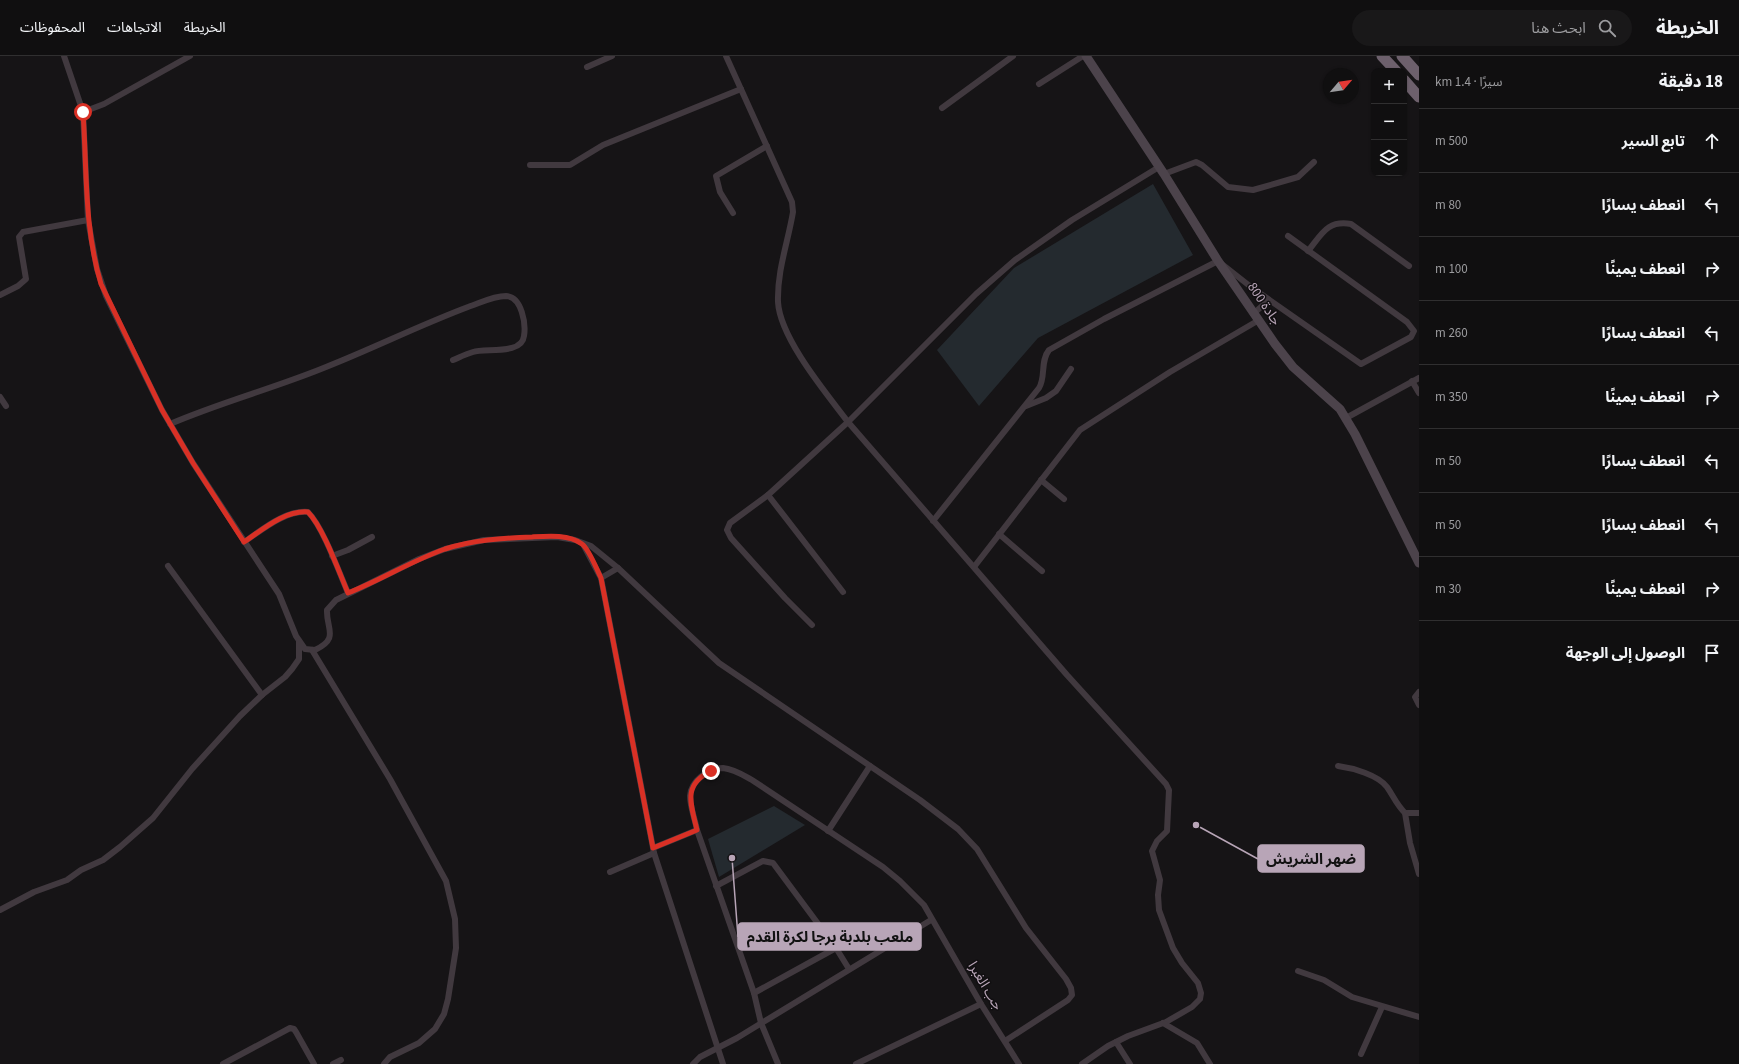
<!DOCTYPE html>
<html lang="ar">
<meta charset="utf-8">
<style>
body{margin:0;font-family:"Source Sans 3","Noto Sans Arabic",sans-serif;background:#191819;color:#f1f3f6;direction:rtl}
.controls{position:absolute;right:12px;top:12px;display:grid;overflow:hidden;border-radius:8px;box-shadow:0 1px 3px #0004}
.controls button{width:36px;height:36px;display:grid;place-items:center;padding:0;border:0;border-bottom:1px solid #302f30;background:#100f10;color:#f1f3f6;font:20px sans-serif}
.compass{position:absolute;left:1323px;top:12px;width:36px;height:36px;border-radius:50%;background:#100f10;box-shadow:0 1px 3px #0004;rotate:61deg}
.stop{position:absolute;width:12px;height:12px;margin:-9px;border:3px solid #d93025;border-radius:50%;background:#fff}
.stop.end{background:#d93025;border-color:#fff;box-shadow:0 1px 4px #0008}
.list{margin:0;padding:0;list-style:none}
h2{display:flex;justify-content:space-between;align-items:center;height:52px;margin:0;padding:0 16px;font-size:17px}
h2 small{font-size:13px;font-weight:400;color:#9c9c9f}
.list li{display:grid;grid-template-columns:26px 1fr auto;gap:12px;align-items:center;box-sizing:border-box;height:64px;padding:0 16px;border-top:1px solid #302f30}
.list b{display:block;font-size:15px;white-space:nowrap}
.list em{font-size:13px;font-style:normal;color:#9c9c9f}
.icon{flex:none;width:22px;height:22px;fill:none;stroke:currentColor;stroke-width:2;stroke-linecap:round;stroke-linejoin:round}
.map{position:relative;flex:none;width:1419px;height:1008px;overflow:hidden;direction:ltr}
header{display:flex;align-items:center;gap:24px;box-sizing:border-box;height:56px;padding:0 20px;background:#100f10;border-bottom:1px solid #302f30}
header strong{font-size:19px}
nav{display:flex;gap:22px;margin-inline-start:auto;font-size:14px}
.search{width:280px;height:36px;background:#191819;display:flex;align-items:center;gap:10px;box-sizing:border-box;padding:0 14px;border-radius:22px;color:#9c9c9f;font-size:15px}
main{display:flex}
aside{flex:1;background:#100f10}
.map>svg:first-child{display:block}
.grass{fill:#242a2f}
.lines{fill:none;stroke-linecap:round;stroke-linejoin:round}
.minor{stroke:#41393f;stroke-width:6}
.secondary{stroke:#4c434b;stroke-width:9}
.motorway{stroke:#6d606c;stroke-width:11}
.route{stroke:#d93025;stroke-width:5}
.labels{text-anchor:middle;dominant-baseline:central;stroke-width:3;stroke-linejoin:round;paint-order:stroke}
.street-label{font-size:14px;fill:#b8a5b7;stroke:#110f11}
.leader{fill:none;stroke:#b8a5b7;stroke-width:1.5}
.callout-dot{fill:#b8a5b7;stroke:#110f11;stroke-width:1.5}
.callout{fill:#b8a5b7;stroke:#b8a5b7;stroke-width:1.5}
.callout-label{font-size:15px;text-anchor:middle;font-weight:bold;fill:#111}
</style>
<header>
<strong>الخريطة</strong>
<div class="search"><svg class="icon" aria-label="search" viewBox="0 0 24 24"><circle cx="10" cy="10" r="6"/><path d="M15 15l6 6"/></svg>ابحث هنا</div>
<nav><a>الخريطة</a><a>الاتجاهات</a><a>المحفوظات</a></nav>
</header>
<main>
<aside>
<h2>18 دقيقة<small>سيرًا · 1.4 km</small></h2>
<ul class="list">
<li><svg class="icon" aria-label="ahead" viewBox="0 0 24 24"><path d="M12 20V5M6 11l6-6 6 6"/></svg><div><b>تابع السير</b></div><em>500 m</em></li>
<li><svg class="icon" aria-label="left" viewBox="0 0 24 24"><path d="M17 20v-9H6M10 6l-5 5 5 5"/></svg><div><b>انعطف يسارًا</b></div><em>80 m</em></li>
<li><svg class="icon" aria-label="right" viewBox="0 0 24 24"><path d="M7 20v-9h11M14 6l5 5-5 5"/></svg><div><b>انعطف يمينًا</b></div><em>100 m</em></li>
<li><svg class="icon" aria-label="left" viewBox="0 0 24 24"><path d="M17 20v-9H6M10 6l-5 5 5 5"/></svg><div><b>انعطف يسارًا</b></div><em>260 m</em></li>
<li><svg class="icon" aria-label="right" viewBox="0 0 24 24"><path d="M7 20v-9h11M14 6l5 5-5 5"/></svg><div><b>انعطف يمينًا</b></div><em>350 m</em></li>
<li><svg class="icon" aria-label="left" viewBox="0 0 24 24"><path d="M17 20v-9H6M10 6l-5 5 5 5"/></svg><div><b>انعطف يسارًا</b></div><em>50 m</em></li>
<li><svg class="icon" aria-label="left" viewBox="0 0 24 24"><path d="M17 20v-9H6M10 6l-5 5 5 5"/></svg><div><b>انعطف يسارًا</b></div><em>50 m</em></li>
<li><svg class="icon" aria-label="right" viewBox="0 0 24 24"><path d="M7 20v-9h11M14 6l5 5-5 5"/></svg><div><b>انعطف يمينًا</b></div><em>30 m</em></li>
<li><svg class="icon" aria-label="arrive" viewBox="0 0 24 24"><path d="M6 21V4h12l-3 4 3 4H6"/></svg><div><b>الوصول إلى الوجهة</b></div></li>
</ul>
</aside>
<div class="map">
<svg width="1419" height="1008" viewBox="0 0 1419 1008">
<rect width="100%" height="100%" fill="#161416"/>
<g class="grass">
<polygon points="1153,128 1193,199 1038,282 979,350 937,294 1014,212"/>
<polygon points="774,750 805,769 719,821 708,783"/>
</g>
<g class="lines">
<g class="minor">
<path d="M 64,0 L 83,56 L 88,164 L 97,213 L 106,240 L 162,354 L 193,407 L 279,538 L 296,580 L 305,593 L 315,594 C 340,582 326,573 327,554 L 336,544 L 419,503 L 445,493 L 484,484 L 557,481 L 575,484 L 591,490 L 618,512 L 719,607 L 920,744 L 958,773 L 977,793 L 1026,872 L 1066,923 L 1071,932 L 1072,939 L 1068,944 L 1005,985"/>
<path d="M 726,0 L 792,146 L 793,156 C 788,186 777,215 778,246 C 780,282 826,337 848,366 L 1067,619 L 1166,728 L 1169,734 L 1167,775 L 1157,785 L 1152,795 L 1160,824 L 1158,839 L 1159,854 L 1173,892 L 1182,907 L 1198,927 L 1201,937 L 1200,943 L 1192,951 L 1166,966 L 1128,980 L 1108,990 L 1082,1008"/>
<polyline points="587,11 612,0"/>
<polyline points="1039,28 1083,0"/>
<polyline points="942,52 1013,0"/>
<polyline points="83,56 104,48 190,0"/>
<polyline points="530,109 570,109 603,89 741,33"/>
<polyline points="1164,118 1196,106 1202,109 1228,131 1253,134 1298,121 1314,106"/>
<polyline points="733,157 720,136 716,120 767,90"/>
<path d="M 1308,195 C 1322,178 1327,164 1351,168 L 1409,210"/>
<polyline points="0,239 18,230 26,223 19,181 23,176 88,164"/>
<polyline points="1253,258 1269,244"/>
<polyline points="1412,325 1419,337"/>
<polyline points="0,341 6,350"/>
<polyline points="1026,350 1046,342 1056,335 1071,313"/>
<polyline points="1346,362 1419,322"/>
<path d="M 170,368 C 221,346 275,332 326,311 C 374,292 420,269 468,251 C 480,247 493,240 506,240 C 522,241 526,268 524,280 C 522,299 486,292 473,296 C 466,298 460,301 453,304"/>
<polyline points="1041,424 1064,443"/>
<polyline points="768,439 843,536"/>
<path d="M 933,465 L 1039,332 C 1046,321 1040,305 1049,294 L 1104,263 L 1218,205 L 1251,231 L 1361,308 L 1411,281 L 1414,275 L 1407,266 L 1288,180"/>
<polyline points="999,478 1042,515"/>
<path d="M 244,486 C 262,474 285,454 308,456 C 323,471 339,516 348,537"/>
<polyline points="583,488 601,522 654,797 723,1008"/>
<polyline points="332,500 348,494 372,481"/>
<polyline points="168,510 262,639"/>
<polyline points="974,511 1080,374 1170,316 1259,264"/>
<polyline points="601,522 618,512"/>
<polyline points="812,569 785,542 731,482 727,474 730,467 768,439 848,366 976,238 1015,204 1072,164 1159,111"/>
<polyline points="312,594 390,723 446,825 455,863 456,892 448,943 444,958 435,973 419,987 390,1001 384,1008"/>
<polyline points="1419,636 1415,641 1419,649"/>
<path d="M 1338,710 C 1353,712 1378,719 1387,731 C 1394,741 1396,748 1405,757 L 1419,757"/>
<polyline points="1405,757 1410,787 1419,818"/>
<polyline points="828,775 870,710"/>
<polyline points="653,792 697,774"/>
<polyline points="610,816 654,797"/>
<polyline points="716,830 763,805 773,807 836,892 849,913"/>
<polyline points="0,854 34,836 67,824 81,814 103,804 120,791 153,762 192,713 240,660 262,639 285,621 292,613 299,603 299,585"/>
<polyline points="1298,915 1324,924 1352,941 1419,961"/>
<polyline points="754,937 836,892"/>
<polyline points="1163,967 1197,987 1210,1008"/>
<polyline points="1116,986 1130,1008"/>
<polyline points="1361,998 1382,951"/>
<polyline points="223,1008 290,972 294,973 296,976 314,1008"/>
<polyline points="333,1008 341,1004"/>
<polyline points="693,1008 700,1001 737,982 931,864"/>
<path d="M 778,1008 L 761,967 L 754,937 L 697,774 C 695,763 690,751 690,740 C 691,725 708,712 723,712 C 734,713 743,719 752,724 L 883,811 L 900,825 L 924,849 L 981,948 L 1019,1008"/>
<polyline points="856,1008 981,948"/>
</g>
<polyline class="secondary" points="1086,0 1164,118 1218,205 1275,288 1293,311 1340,353 1355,378 1419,507"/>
<g class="motorway">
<polyline points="1382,0 1396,15"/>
<polyline points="1402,0 1419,19"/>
<polyline points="1404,24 1419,41"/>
</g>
</g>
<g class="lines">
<path class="route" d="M 83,56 C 87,113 84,172 101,228 L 162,354 L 193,407 L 244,486 C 262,474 285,454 308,456 C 323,471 339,516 348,537 C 381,524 411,505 445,493 C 473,484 502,482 532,481 C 547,480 569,478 582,488 C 589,493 597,514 601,522 L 653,792 L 697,774 C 691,748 682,729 711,715"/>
</g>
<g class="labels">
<g class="street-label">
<text transform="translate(1264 248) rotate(56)">جادة 800</text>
<text transform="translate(985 930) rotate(59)">جب الغبرا</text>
</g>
</g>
<path class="leader" d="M1196 769L1258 803M732 802L738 881"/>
<g class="callout-dot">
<circle cx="1196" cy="769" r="4"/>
<circle cx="732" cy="802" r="4"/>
</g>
<g class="callout">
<rect x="1258" y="789" width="106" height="27" rx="4"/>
<rect x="738" y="867" width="183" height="27" rx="4"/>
</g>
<g class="callout-label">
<text x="1311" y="808">ضهر الشريش</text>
<text x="830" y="886">ملعب بلدبة برجا لكرة القدم</text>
</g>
</svg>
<div class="controls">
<button>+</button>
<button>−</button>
<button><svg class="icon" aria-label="layers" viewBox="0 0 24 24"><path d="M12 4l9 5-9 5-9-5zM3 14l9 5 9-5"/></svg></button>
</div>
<svg class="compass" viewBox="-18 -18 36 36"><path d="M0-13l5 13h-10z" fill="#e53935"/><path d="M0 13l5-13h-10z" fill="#9c9c9f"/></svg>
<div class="stop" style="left:83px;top:56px"></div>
<div class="stop end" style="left:711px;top:715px"></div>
</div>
</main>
